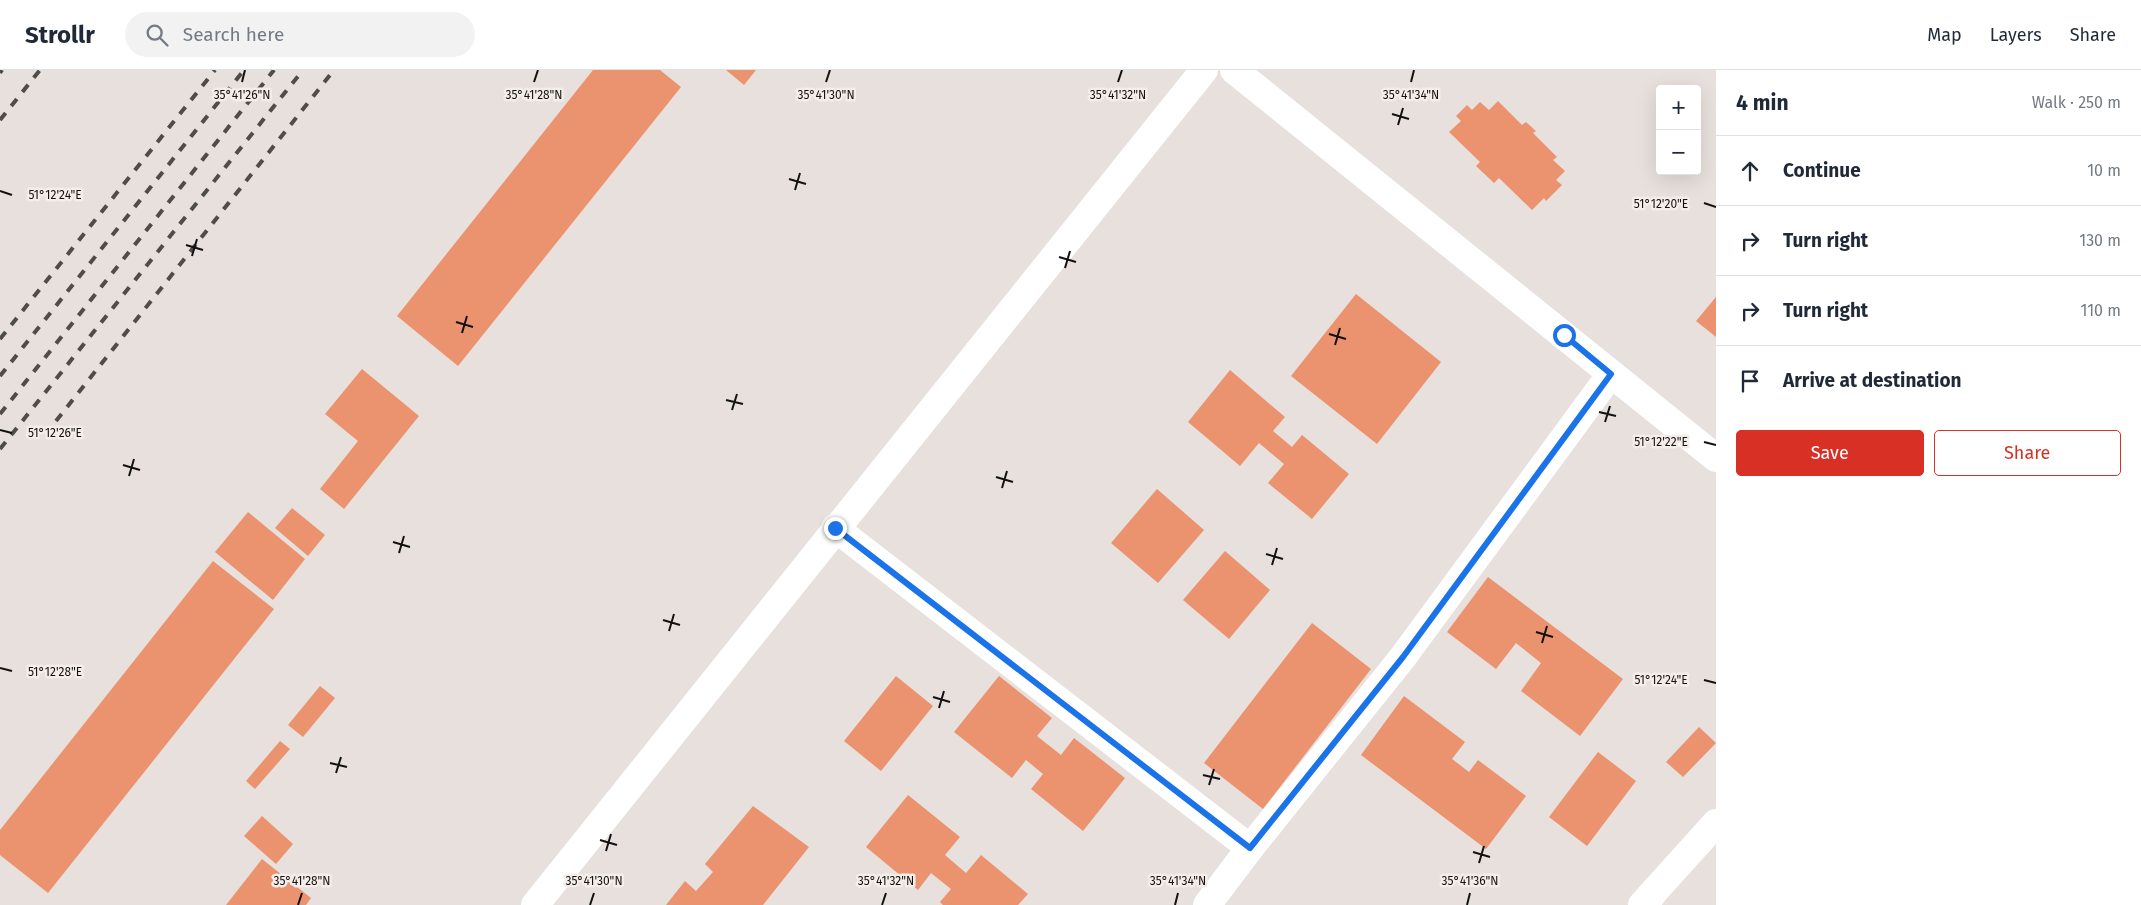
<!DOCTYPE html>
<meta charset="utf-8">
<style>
body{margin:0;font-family:"Fira Sans",sans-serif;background:#f2f2f3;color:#1f2937}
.controls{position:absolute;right:15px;top:15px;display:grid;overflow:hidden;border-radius:5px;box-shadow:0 5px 20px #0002}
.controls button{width:45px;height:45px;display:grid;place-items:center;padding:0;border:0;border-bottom:1px solid #e0e1e3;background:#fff;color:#1f2937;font:25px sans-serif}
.stop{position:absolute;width:15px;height:15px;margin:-11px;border:4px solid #1a73e8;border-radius:50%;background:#fff}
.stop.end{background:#1a73e8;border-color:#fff;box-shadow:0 1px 5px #0008}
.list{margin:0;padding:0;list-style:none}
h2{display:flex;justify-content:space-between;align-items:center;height:65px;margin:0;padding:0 20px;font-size:21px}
h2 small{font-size:16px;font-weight:400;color:#747a83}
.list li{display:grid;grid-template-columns:32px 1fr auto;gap:15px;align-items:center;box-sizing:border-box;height:70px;padding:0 20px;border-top:1px solid #e0e1e3}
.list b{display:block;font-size:19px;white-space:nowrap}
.list em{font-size:16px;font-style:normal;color:#747a83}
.actions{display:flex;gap:10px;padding:15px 20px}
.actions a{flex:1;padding:11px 0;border:1px solid #d93025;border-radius:5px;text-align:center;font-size:18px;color:#d93025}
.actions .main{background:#d93025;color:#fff}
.icon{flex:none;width:28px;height:28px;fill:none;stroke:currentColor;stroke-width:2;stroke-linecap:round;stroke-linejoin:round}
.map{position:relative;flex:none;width:1716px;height:835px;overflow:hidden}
header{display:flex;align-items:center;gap:30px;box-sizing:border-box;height:70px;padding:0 25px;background:#fff;border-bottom:1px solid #e0e1e3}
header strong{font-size:24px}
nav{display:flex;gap:28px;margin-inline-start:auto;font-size:18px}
.search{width:350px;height:45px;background:#f2f2f3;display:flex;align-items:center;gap:12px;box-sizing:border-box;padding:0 18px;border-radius:28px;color:#747a83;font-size:19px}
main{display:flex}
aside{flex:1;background:#fff}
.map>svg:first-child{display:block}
.building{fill:#eb926f}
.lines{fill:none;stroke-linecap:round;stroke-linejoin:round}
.minor{stroke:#fff;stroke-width:28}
.primary{stroke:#fff;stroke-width:28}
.trunk{stroke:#fff;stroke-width:28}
.rail{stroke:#4f4c4a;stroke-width:4;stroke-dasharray:9 9;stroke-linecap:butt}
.route{stroke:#1a73e8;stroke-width:6}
.ticks{fill:none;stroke:#141211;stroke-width:2}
.ticks-label{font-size:12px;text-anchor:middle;fill:#141211;stroke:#f4edea;stroke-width:5;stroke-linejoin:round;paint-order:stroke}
</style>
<header>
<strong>Strollr</strong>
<div class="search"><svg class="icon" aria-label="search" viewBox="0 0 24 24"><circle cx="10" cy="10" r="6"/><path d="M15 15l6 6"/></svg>Search here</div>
<nav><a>Map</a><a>Layers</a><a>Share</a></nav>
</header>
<main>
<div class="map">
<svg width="1716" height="835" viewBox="0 0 1716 835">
<rect width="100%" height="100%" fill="#e7e0dd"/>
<g class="building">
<polygon points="593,0 660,0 681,17 458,296 397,246"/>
<polygon points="726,0 756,0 744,15"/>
<polygon points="1498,31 1522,55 1526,52 1536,61 1533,63 1557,87 1553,90 1565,101 1556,110 1562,115 1546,131 1544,128 1532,140 1499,108 1494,113 1476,96 1480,92 1449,62 1461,51 1456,46 1467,35 1472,40 1480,32 1489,40"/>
<polygon points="1356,224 1441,292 1377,374 1291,306"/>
<polygon points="1716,227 1716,267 1696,251"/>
<polygon points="362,299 419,346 344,439 320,419 358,371 325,344"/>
<polygon points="1230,300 1285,347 1273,361 1292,377 1302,365 1349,404 1312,449 1268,413 1284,394 1259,373 1240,396 1188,352"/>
<polygon points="1157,419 1204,460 1158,513 1111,473"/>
<polygon points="292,438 325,465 308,486 275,458"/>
<polygon points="248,442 305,489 273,530 215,482"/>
<polygon points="1225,481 1270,520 1229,569 1183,530"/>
<polygon points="213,491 274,539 48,823 0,785 0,760"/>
<polygon points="1488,507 1623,609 1580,666 1521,621 1541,593 1516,573 1496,599 1447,562"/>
<polygon points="1312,553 1371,599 1263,739 1204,693"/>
<polygon points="896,606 933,636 881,701 844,671"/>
<polygon points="999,606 1052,648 1037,666 1061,685 1074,668 1125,708 1083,761 1031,719 1043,704 1026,690 1012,708 954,662"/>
<polygon points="320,616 335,628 303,667 288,655"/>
<polygon points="1404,626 1465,672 1452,689 1469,702 1478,690 1526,726 1486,779 1361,685"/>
<polygon points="1699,657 1716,673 1683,707 1666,692"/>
<polygon points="280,671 290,679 255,719 246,711"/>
<polygon points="1598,682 1636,711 1587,776 1549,747"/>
<polygon points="908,725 960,767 945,785 966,803 981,785 1028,824 1018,835 943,835 940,832 951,819 931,803 918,820 866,777"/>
<polygon points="753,736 809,777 763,835 666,835 685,811 696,821 713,802 705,794"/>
<polygon points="262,746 293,774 276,794 244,766"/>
<polygon points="262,789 311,828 306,835 226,835"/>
</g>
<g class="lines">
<g class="minor">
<polyline points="1234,0 1716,388"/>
<polyline points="835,458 1250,778"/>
<polyline points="535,835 1204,0"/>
<polyline points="1207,835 1250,778 1403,587 1611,304"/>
</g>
<polyline class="primary" points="1642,835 1716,753"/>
<polyline class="trunk" points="1645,835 1653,823"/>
<g class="rail">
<polyline points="0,3 2,0"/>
<polyline points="0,50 40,0"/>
<polyline points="0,269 215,0"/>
<polyline points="0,306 244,0"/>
<polyline points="0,344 274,0"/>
<polyline points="56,351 334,0"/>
<polyline points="0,379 303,0"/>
</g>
</g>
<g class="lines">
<polyline class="route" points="835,458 1250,778 1403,587 1611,304 1564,265"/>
</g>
<path class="ticks" d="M 242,12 L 245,0M 534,12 L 538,0M 826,12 L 830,0M 1118,12 L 1122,0M 1411,12 L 1414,0M 1392,44 L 1409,49M 1398,55 L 1403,38M 789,109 L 806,114M 795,120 L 800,103M 0,121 L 12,125M 1704,133 L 1716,137M 186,175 L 203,180M 192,186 L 197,169M 1059,187 L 1076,192M 1065,198 L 1070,181M 456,252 L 473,257M 462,263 L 467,246M 1329,264 L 1346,269M 1335,275 L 1340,258M 726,330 L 743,334M 732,340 L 737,324M 1599,342 L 1616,346M 1605,352 L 1610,336M 0,360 L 12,363M 1704,372 L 1716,375M 123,395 L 140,400M 129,406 L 134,389M 996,407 L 1013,412M 1002,418 L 1007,401M 393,472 L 410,477M 399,483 L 404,466M 1266,484 L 1283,489M 1272,495 L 1277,478M 663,550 L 680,555M 669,561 L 674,544M 1536,562 L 1553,567M 1542,573 L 1547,556M 0,598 L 12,601M 1704,610 L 1716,613M 933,627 L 950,632M 939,638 L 944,621M 330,693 L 347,697M 336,703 L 341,687M 1203,705 L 1220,709M 1209,715 L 1214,699M 600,770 L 617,775M 606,781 L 611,764M 1473,782 L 1490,787M 1479,793 L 1484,776M 298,835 L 302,823M 590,835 L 594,823M 882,835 L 886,823M 1175,835 L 1178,823M 1467,835 L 1470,823"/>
<g class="ticks-label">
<text x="242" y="29">35°41'26"N</text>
<text x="534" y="29">35°41'28"N</text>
<text x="826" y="29">35°41'30"N</text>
<text x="1118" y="29">35°41'32"N</text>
<text x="1411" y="29">35°41'34"N</text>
<text x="55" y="129">51°12'24"E</text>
<text x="1661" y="138">51°12'20"E</text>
<text x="55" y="367">51°12'26"E</text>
<text x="1661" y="376">51°12'22"E</text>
<text x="55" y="606">51°12'28"E</text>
<text x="1661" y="614">51°12'24"E</text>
<text x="302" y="815">35°41'28"N</text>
<text x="594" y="815">35°41'30"N</text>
<text x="886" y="815">35°41'32"N</text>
<text x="1178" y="815">35°41'34"N</text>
<text x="1470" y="815">35°41'36"N</text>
</g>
</svg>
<div class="controls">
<button>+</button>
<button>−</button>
</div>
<div class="stop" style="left:1564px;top:265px"></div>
<div class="stop end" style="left:835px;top:458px"></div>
</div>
<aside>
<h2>4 min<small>Walk · 250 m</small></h2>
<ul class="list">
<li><svg class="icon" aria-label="ahead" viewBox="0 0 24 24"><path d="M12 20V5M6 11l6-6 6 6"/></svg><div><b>Continue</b></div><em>10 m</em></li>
<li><svg class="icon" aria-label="right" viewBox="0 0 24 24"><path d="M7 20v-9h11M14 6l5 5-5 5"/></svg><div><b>Turn right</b></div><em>130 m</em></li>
<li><svg class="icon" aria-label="right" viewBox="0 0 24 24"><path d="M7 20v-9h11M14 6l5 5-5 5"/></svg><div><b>Turn right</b></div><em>110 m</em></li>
<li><svg class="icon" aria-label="arrive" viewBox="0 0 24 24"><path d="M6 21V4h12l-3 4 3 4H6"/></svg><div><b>Arrive at destination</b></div></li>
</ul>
<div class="actions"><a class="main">Save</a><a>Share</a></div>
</aside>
</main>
